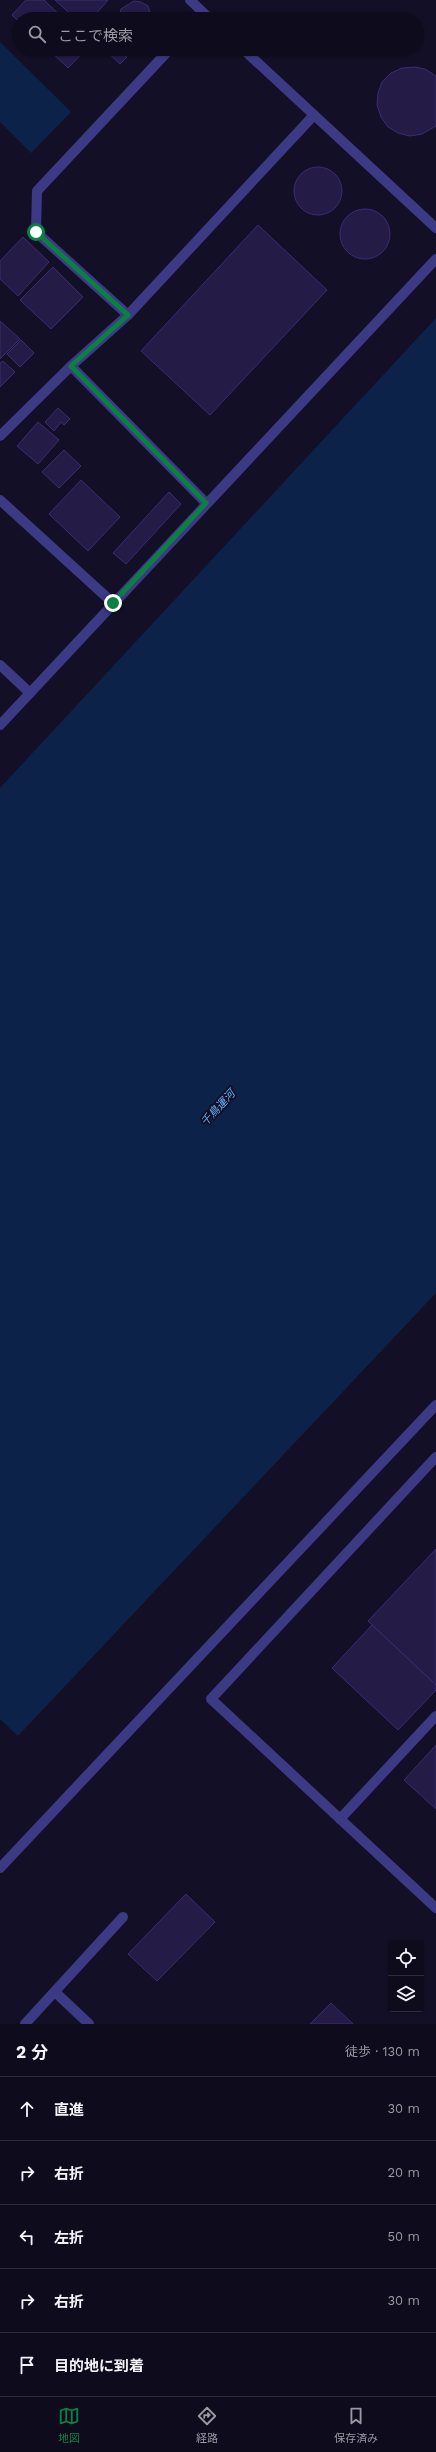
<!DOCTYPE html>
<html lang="ja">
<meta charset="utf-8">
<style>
body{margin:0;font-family:"Work Sans","Noto Sans JP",sans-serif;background:#1c1929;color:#f1f3f6}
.controls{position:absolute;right:12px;bottom:12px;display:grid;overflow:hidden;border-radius:4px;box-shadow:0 1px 3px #0004}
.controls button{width:36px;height:36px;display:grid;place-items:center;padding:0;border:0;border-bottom:1px solid #2e2b3b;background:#0e0b1c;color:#f1f3f6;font:20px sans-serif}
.stop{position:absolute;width:12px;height:12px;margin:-9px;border:3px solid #0b8043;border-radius:50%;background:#fff}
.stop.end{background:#0b8043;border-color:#fff;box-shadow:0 1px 4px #0008}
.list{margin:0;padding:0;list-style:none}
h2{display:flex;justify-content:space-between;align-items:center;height:52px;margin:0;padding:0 16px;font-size:17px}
h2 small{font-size:13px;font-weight:400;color:#9b9ba3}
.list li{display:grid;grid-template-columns:26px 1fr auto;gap:12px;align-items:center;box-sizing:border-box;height:64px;padding:0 16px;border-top:1px solid #2e2b3b}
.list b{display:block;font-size:15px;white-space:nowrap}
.list em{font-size:13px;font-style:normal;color:#9b9ba3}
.icon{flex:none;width:22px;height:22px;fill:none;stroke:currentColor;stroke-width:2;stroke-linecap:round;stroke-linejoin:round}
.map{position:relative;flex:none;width:436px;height:2024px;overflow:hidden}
.search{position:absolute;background:#0e0b1c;box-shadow:0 1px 3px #0004;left:12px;right:12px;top:12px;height:44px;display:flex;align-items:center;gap:10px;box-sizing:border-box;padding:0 14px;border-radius:22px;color:#9b9ba3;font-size:15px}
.sheet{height:372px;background:#0e0b1c}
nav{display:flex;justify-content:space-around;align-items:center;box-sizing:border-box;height:56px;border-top:1px solid #2e2b3b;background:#0e0b1c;font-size:11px;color:#9b9ba3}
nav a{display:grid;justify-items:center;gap:2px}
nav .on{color:#0b8043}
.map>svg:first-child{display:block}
.water{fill:#0c2248}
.building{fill:#241b47;stroke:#3b2d73}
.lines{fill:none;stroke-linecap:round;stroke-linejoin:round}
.service{stroke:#3d3a85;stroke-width:10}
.minor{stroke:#3d3a85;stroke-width:10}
.tertiary{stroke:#3d3a85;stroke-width:10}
.route{stroke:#0b8043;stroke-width:5}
.labels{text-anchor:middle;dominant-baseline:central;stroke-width:4;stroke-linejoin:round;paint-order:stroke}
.water-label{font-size:11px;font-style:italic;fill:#62b6ff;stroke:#130f26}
</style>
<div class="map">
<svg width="436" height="2024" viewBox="0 0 436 2024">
<rect width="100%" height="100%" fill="#130f26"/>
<g class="water">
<polygon points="0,42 71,112 31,153 0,122"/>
<polygon points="436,318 436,1293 18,1736 0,1719 0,788"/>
</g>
<g class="building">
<polygon points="26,0 44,0 64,19 19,19 19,22 12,15"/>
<polygon points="55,0 108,0 94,16 97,19 76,19"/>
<polygon points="134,1 141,2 148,6 152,19 118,19 121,9"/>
<polygon points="48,49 86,49 68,68"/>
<polygon points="104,49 118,49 127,57 120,64"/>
<polygon points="414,67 425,69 436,76 436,126 422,134 410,136 398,133 388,127 381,117 377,105 378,93 382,82 391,73 402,68"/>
<circle cx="318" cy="191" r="24"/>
<circle cx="365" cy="234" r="25"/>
<polygon points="258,225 327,290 210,415 141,351"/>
<polygon points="23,237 49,262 18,296 0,279 0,261"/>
<polygon points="53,267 83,297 51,329 20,300"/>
<polygon points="0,321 20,339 0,359"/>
<polygon points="21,340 34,353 20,367 7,354"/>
<polygon points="3,361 15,372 0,387 0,363"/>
<polygon points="58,408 70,419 64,425 61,422 54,431 45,422"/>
<polygon points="38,422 59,440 38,464 17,446"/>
<polygon points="64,450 81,466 59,488 42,472"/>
<polygon points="81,480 120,517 88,551 49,514"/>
<polygon points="169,492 181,504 126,564 113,553"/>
<polygon points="436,1549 436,1685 368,1621"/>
<polygon points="372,1625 436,1685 436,1690 398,1730 332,1668"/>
<polygon points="436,1745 436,1809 404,1780"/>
<polygon points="186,1894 215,1922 157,1981 128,1954"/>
<polygon points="331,2003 353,2024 310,2024"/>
</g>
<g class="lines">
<g class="service">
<polyline points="128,315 36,232 37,191 170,49"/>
<polyline points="71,366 206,503"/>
<polyline points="0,436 71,366 128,315 314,115"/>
<polyline points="0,500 113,603"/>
<polyline points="0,665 30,693"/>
<polyline points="0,725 436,259"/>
<polyline points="436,1457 211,1699 436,1908"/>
<polyline points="340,1819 436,1716"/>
<polyline points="55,1992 89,2024"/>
<polyline points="25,2024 123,1917"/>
</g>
<g class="minor">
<polyline points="190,0 210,19"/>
<polyline points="243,49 436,228"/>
</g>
<polyline class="tertiary" points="0,1868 436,1405"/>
</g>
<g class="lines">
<polyline class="route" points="36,232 128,315 71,366 206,503 113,603"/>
</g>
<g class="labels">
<g class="water-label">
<text transform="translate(218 1108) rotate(-47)">千鳥運河</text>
</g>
</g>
</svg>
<div class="controls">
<button><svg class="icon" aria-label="locate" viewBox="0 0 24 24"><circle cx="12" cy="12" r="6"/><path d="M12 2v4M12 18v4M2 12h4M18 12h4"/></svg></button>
<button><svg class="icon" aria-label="layers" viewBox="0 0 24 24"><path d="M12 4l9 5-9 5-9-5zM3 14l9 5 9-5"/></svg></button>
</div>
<div class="stop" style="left:36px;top:232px"></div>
<div class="stop end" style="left:113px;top:603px"></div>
<div class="search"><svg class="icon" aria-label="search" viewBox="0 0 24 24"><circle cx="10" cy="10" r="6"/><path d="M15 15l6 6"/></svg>ここで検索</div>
</div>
<section class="sheet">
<h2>2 分<small>徒歩 · 130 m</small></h2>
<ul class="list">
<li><svg class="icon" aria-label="ahead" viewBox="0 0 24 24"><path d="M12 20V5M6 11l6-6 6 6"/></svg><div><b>直進</b></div><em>30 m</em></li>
<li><svg class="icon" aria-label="right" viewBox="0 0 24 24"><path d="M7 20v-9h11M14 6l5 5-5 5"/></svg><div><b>右折</b></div><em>20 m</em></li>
<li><svg class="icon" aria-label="left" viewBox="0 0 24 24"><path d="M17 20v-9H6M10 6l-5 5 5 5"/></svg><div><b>左折</b></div><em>50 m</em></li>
<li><svg class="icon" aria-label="right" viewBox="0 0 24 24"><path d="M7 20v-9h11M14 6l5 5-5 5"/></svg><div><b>右折</b></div><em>30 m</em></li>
<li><svg class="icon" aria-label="arrive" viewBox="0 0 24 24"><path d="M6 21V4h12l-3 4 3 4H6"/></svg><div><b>目的地に到着</b></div></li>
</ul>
</section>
<nav>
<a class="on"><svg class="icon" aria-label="map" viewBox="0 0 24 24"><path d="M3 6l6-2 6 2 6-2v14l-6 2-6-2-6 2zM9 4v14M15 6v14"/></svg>地図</a>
<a><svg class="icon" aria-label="directions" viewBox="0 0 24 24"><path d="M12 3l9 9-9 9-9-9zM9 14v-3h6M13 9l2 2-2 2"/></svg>経路</a>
<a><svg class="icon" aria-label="saved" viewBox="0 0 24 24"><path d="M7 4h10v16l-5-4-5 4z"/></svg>保存済み</a>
</nav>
